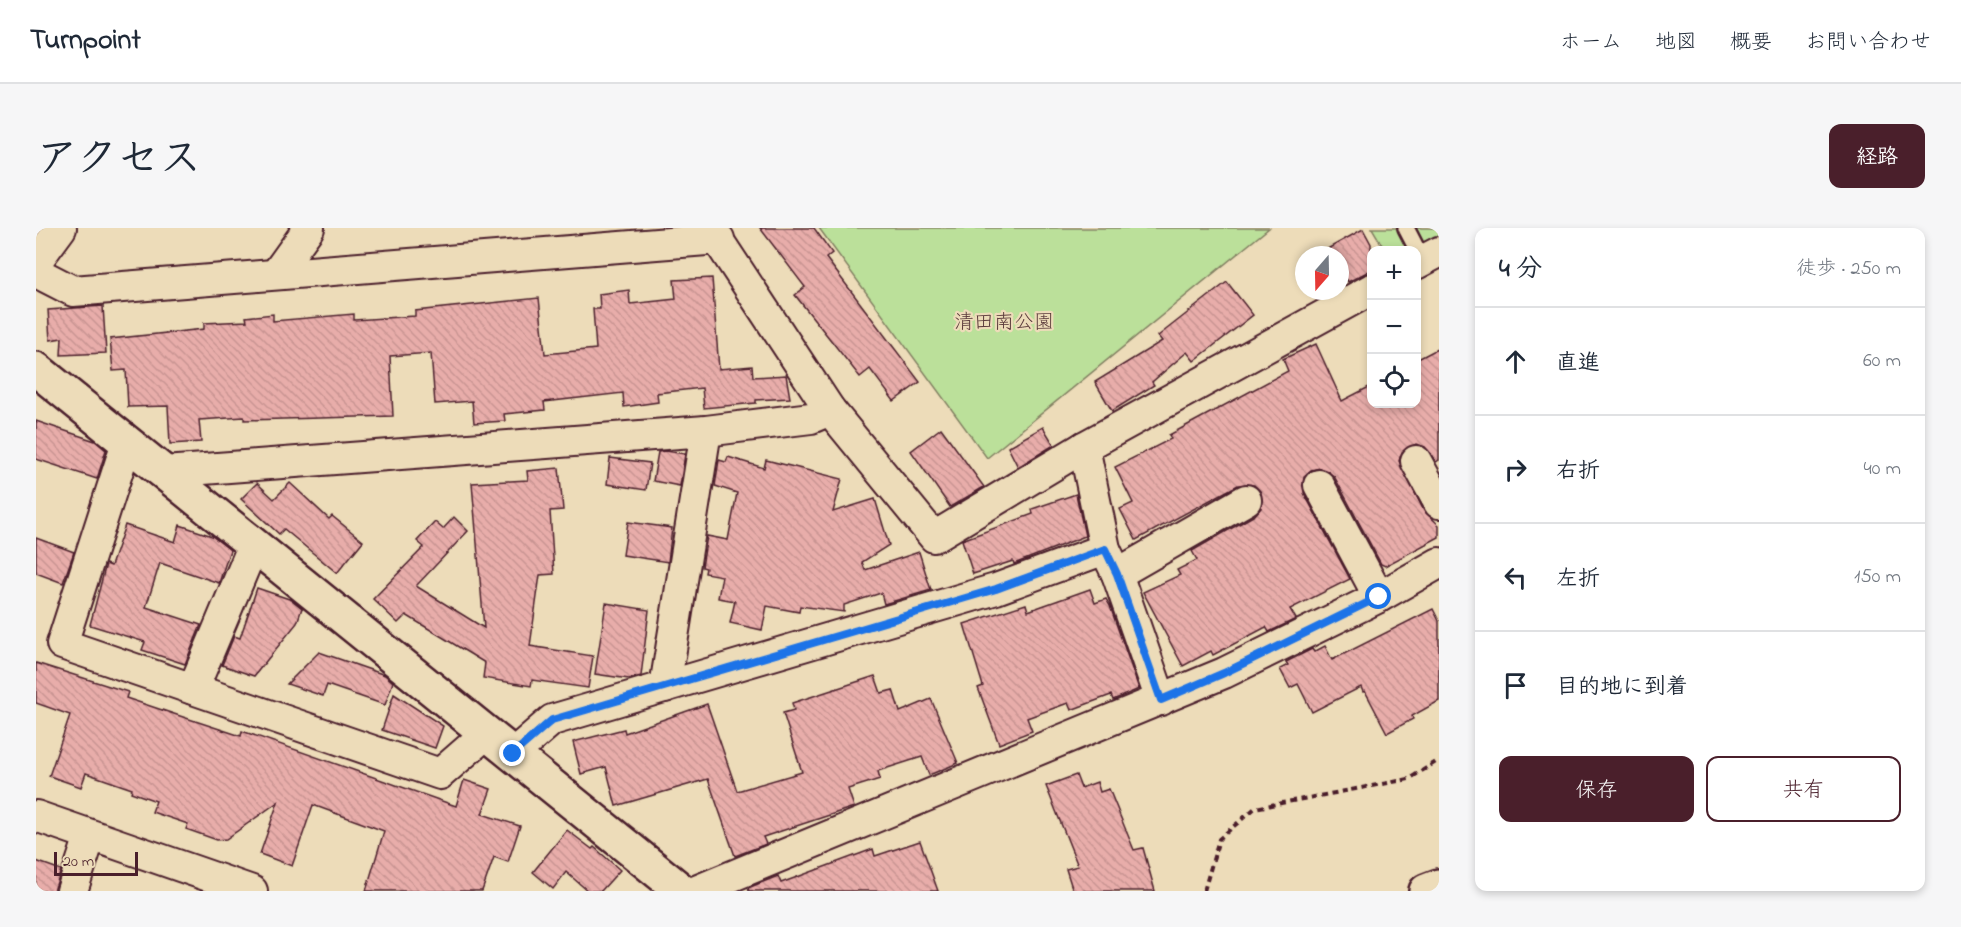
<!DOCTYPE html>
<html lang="ja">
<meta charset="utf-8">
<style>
body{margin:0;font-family:"Indie Flower","Klee One",sans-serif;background:#f6f6f7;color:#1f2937}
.controls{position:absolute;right:18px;top:18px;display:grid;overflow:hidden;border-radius:12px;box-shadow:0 3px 9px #0003}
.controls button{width:54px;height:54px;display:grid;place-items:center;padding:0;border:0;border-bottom:2px solid #e0e1e3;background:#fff;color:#1f2937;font:30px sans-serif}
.compass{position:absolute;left:1259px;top:18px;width:54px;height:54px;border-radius:50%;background:#fff;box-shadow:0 3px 9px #0003;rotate:200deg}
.scale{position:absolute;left:18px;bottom:15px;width:84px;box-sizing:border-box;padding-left:6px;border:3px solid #4a1f2b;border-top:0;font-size:16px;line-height:21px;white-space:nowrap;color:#4a1f2b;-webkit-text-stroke:4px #eddcb9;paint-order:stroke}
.stop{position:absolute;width:18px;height:18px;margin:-14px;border:4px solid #1a73e8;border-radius:50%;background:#fff}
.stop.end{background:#1a73e8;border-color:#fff;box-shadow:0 2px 6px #0008}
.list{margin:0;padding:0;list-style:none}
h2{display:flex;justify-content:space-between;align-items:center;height:78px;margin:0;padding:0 24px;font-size:26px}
h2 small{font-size:20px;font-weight:400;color:#747a83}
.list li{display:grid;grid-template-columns:39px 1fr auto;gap:18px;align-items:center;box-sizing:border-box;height:108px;padding:0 24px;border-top:2px solid #e0e1e3}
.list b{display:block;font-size:22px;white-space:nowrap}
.list em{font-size:20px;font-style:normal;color:#747a83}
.actions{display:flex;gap:12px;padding:18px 24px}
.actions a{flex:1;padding:14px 0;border:2px solid #4a1f2b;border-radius:12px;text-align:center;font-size:21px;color:#4a1f2b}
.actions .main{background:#4a1f2b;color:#fff}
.icon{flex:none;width:33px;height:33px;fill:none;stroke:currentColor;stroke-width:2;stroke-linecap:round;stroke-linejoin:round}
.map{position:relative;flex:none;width:1403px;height:663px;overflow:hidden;border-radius:12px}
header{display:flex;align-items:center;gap:36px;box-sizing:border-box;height:84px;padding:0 30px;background:#fff;border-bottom:2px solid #e0e1e3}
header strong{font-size:28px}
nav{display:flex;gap:33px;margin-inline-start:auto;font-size:21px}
.intro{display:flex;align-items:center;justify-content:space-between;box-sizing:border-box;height:144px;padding:0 36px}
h1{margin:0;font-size:42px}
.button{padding:15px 27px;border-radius:12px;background:#4a1f2b;color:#fff;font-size:21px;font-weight:700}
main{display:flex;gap:36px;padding:0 36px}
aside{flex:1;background:#fff;border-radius:12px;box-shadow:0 3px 9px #0003}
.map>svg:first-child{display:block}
.park{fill:#bbe09a;stroke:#828062;stroke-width:1.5}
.building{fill:url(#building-back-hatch);stroke:#4a1f2b;stroke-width:1.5}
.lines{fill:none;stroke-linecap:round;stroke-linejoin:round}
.service-casing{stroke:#4a1f2b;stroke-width:20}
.minor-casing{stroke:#4a1f2b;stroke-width:34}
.tertiary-casing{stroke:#4a1f2b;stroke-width:38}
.path{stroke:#4a1f2b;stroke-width:4;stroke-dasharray:6 4.5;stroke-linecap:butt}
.service{stroke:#eddcb9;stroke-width:15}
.minor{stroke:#eddcb9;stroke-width:30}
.tertiary{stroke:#eddcb9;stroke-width:33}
.route{stroke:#1a73e8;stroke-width:8}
.labels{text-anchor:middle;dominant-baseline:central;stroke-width:4.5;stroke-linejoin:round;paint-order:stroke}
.park-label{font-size:20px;fill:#5b3c3c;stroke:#eddcb9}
</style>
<header>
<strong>Turnpoint</strong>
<nav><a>ホーム</a><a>地図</a><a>概要</a><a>お問い合わせ</a></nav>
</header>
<div class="intro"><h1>アクセス</h1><a class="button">経路</a></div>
<main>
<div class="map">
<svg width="1403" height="663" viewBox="0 0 1403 663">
<defs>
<pattern id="building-back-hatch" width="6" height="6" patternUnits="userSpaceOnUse" patternTransform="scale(1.5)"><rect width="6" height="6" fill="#e8adaa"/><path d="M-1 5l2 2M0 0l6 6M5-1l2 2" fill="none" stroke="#c89492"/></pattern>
</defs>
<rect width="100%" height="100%" fill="#eddcb9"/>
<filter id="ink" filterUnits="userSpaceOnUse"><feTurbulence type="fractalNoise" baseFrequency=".0167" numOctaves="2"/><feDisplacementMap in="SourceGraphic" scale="12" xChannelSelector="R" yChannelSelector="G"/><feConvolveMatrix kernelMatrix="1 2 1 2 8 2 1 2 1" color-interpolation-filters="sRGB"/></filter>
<g filter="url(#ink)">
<g class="park">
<polygon points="783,0 1233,0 951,230"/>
<polygon points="1336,0 1403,0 1403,10 1377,22 1349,22"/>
</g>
<g class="building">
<polygon points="724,0 778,0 796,25 790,30 884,154 858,173 834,141 824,149 759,67 769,59"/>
<polygon points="1327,1 1335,16 1335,42 1312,54 1304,39 1304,27 1297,27 1293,20"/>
<polygon points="676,50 683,141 716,138 717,149 750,147 754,170 720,172 720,175 668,180 666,160 621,165 622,174 588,179 587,165 508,174 509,182 468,186 469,193 438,195 436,173 399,176 395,125 354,128 357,188 208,192 208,189 163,192 165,214 134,216 132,178 92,179 90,142 77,143 74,111 168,101 168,95 211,93 210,89 237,86 237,93 318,86 318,92 379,88 379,83 503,70 509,126 560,121 557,81 564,81 563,66 593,62 594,76 640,71 638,52"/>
<polygon points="1191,54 1217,87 1158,133 1151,124 1116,154 1118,157 1076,183 1059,154 1126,113 1122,108"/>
<polygon points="67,78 70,125 25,127 26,110 14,112 12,82"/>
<polygon points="1280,116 1306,173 1335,158 1335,176 1380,176 1380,132 1403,120 1403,232 1400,234 1389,219 1380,216 1366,224 1363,233 1388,283 1403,297 1403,309 1349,338 1345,336 1298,248 1284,240 1275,242 1268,248 1268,265 1314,351 1254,381 1260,391 1233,404 1230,399 1177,427 1175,423 1147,438 1107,364 1144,347 1141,342 1161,332 1156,323 1219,287 1225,280 1225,264 1218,257 1202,257 1100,312 1084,281 1097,275 1079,239 1135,211 1133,207 1148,199 1252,143 1247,131"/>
<polygon points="0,193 59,213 70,222 61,251 0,231"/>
<polygon points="1007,199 1018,217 982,239 972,219"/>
<polygon points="905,200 948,259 914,279 875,223"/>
<polygon points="630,223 649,226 644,258 617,253 622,224"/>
<polygon points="692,229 728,240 730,232 806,251 797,284 839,271 853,317 826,334 829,342 883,324 895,362 848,376 845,365 808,377 808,384 764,378 763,384 731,378 726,402 694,395 699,373 682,370 686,348 669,345 670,340 666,339 671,308 692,312 701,265 679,258 683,232 690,234"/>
<polygon points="574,230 614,235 610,262 571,256"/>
<polygon points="523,240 527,282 514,283 518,346 504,347 494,418 557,428 552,460 496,452 495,458 447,450 449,435 370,387 362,395 337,371 388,319 381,313 399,294 407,301 418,289 432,303 380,358 448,400 436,255 492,252 491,243"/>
<polygon points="221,255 238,271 254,255 293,291 296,288 327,313 301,345 248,301 243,306 205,271"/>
<polygon points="1040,266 1049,308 978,336 977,333 937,346 926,312 997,286 996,281"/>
<polygon points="592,294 636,300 632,334 587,327"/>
<polygon points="89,297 139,314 144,297 176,308 194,322 183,355 124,335 110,379 165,397 149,436 106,422 109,414 54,397 70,336 75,338"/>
<polygon points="0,310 38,324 27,355 0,345"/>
<polygon points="221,360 256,372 266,380 261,395 218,448 186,437 198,408 204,410"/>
<polygon points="1054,361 1059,375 1070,371 1074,378 1103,461 1077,472 1075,467 1035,482 1032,475 991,490 996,503 963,516 942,460 947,458 928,396 990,376 992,383"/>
<polygon points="570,375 613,382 605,448 593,451 559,446"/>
<polygon points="1397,381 1403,393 1403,473 1376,488 1377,491 1351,505 1329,463 1327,464 1325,459 1276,484 1262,456 1254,460 1244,441 1252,437 1250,434 1276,421 1278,424 1289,418 1296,432"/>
<polygon points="283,424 349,447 357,454 349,477 291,457 287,468 251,456"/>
<polygon points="0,435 92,464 90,470 150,490 205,508 206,503 420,578 428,552 455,561 446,586 484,598 472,634 458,629 446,663 330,663 348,603 277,577 256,638 224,626 242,574 190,611 181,612 150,601 152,596 116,584 120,573 95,564 96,561 50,545 45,559 13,548 34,487 0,475"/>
<polygon points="839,448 845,465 857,462 864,484 895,471 922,535 893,547 886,529 842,543 844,551 812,561 818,579 727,609 730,616 699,628 672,551 580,578 570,539 545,546 537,514 588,501 589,505 671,476 701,563 766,544 747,485 758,482 756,475"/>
<polygon points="358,466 407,498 399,520 346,502"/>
<polygon points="1040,547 1045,560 1061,554 1064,564 1073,561 1098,622 1107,620 1119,663 1037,663 1030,641 1042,638 1010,558"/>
<polygon points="531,602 556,621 558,619 584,642 565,663 552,663 530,644 517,661 497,644"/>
<polygon points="884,613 902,663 713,663 712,660 742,648 745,655 837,621 839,628"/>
<polygon points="0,633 25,642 18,663 0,663"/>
</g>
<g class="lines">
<g class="service-casing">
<polyline id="service" points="1370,0 1387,33"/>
</g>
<g class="minor-casing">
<g id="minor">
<polyline points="674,0 794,182 898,309 1048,219 1336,61"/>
<polyline points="0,34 25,0"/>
<polyline points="1380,36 1403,24"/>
<polyline points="0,44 37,63 683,11"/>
<polyline points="240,46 273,0"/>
<polyline points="91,214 26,416 404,546 451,505"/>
<polyline points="1048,219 1069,321"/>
<polyline points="1380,233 1403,275"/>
<polyline points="128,244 670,203 775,190 794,182"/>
<polyline points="1283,257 1343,369"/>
<polyline points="1081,346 1210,272"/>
<polyline points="629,459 670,203"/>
<polyline points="157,461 218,316"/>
<polyline points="477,526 516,492 960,361 1069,321 1081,346 1125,472"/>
<polyline points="0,588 216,663"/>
<polyline points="36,663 54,608"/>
<polyline points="660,663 1188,445 1343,369 1403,335"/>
</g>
</g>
<g class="tertiary-casing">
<g id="tertiary">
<polyline points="0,141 646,663"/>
<polyline points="1390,663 1403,658"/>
</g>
</g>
<polyline class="path" points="1168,663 1183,611 1219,580 1373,551 1403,532"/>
<use href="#service" class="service"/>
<use href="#minor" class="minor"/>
<use href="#tertiary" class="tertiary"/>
</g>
</g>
<g class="lines" filter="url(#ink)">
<polyline class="route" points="477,526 516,492 960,361 1069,321 1081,346 1125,472 1188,445 1343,369"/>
</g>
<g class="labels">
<g class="park-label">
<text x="968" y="95">清田南公園</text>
</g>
</g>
</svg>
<div class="controls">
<button>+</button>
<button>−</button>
<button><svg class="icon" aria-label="locate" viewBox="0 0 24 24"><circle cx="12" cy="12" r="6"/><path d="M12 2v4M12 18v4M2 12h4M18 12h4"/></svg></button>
</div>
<svg class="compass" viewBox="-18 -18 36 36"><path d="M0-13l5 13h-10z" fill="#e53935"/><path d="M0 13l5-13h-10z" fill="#747a83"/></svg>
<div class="scale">20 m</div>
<div class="stop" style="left:1343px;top:369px"></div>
<div class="stop end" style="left:477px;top:526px"></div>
</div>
<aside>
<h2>4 分<small>徒歩 · 250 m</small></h2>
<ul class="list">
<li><svg class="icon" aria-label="ahead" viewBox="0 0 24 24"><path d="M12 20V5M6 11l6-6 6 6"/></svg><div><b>直進</b></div><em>60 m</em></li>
<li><svg class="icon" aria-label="right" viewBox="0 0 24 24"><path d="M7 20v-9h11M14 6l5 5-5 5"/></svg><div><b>右折</b></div><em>40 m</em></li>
<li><svg class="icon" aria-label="left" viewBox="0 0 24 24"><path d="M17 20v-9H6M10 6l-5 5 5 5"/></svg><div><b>左折</b></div><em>150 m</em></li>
<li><svg class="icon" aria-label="arrive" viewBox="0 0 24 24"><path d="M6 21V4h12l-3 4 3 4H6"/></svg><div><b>目的地に到着</b></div></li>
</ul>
<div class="actions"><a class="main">保存</a><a>共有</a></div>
</aside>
</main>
